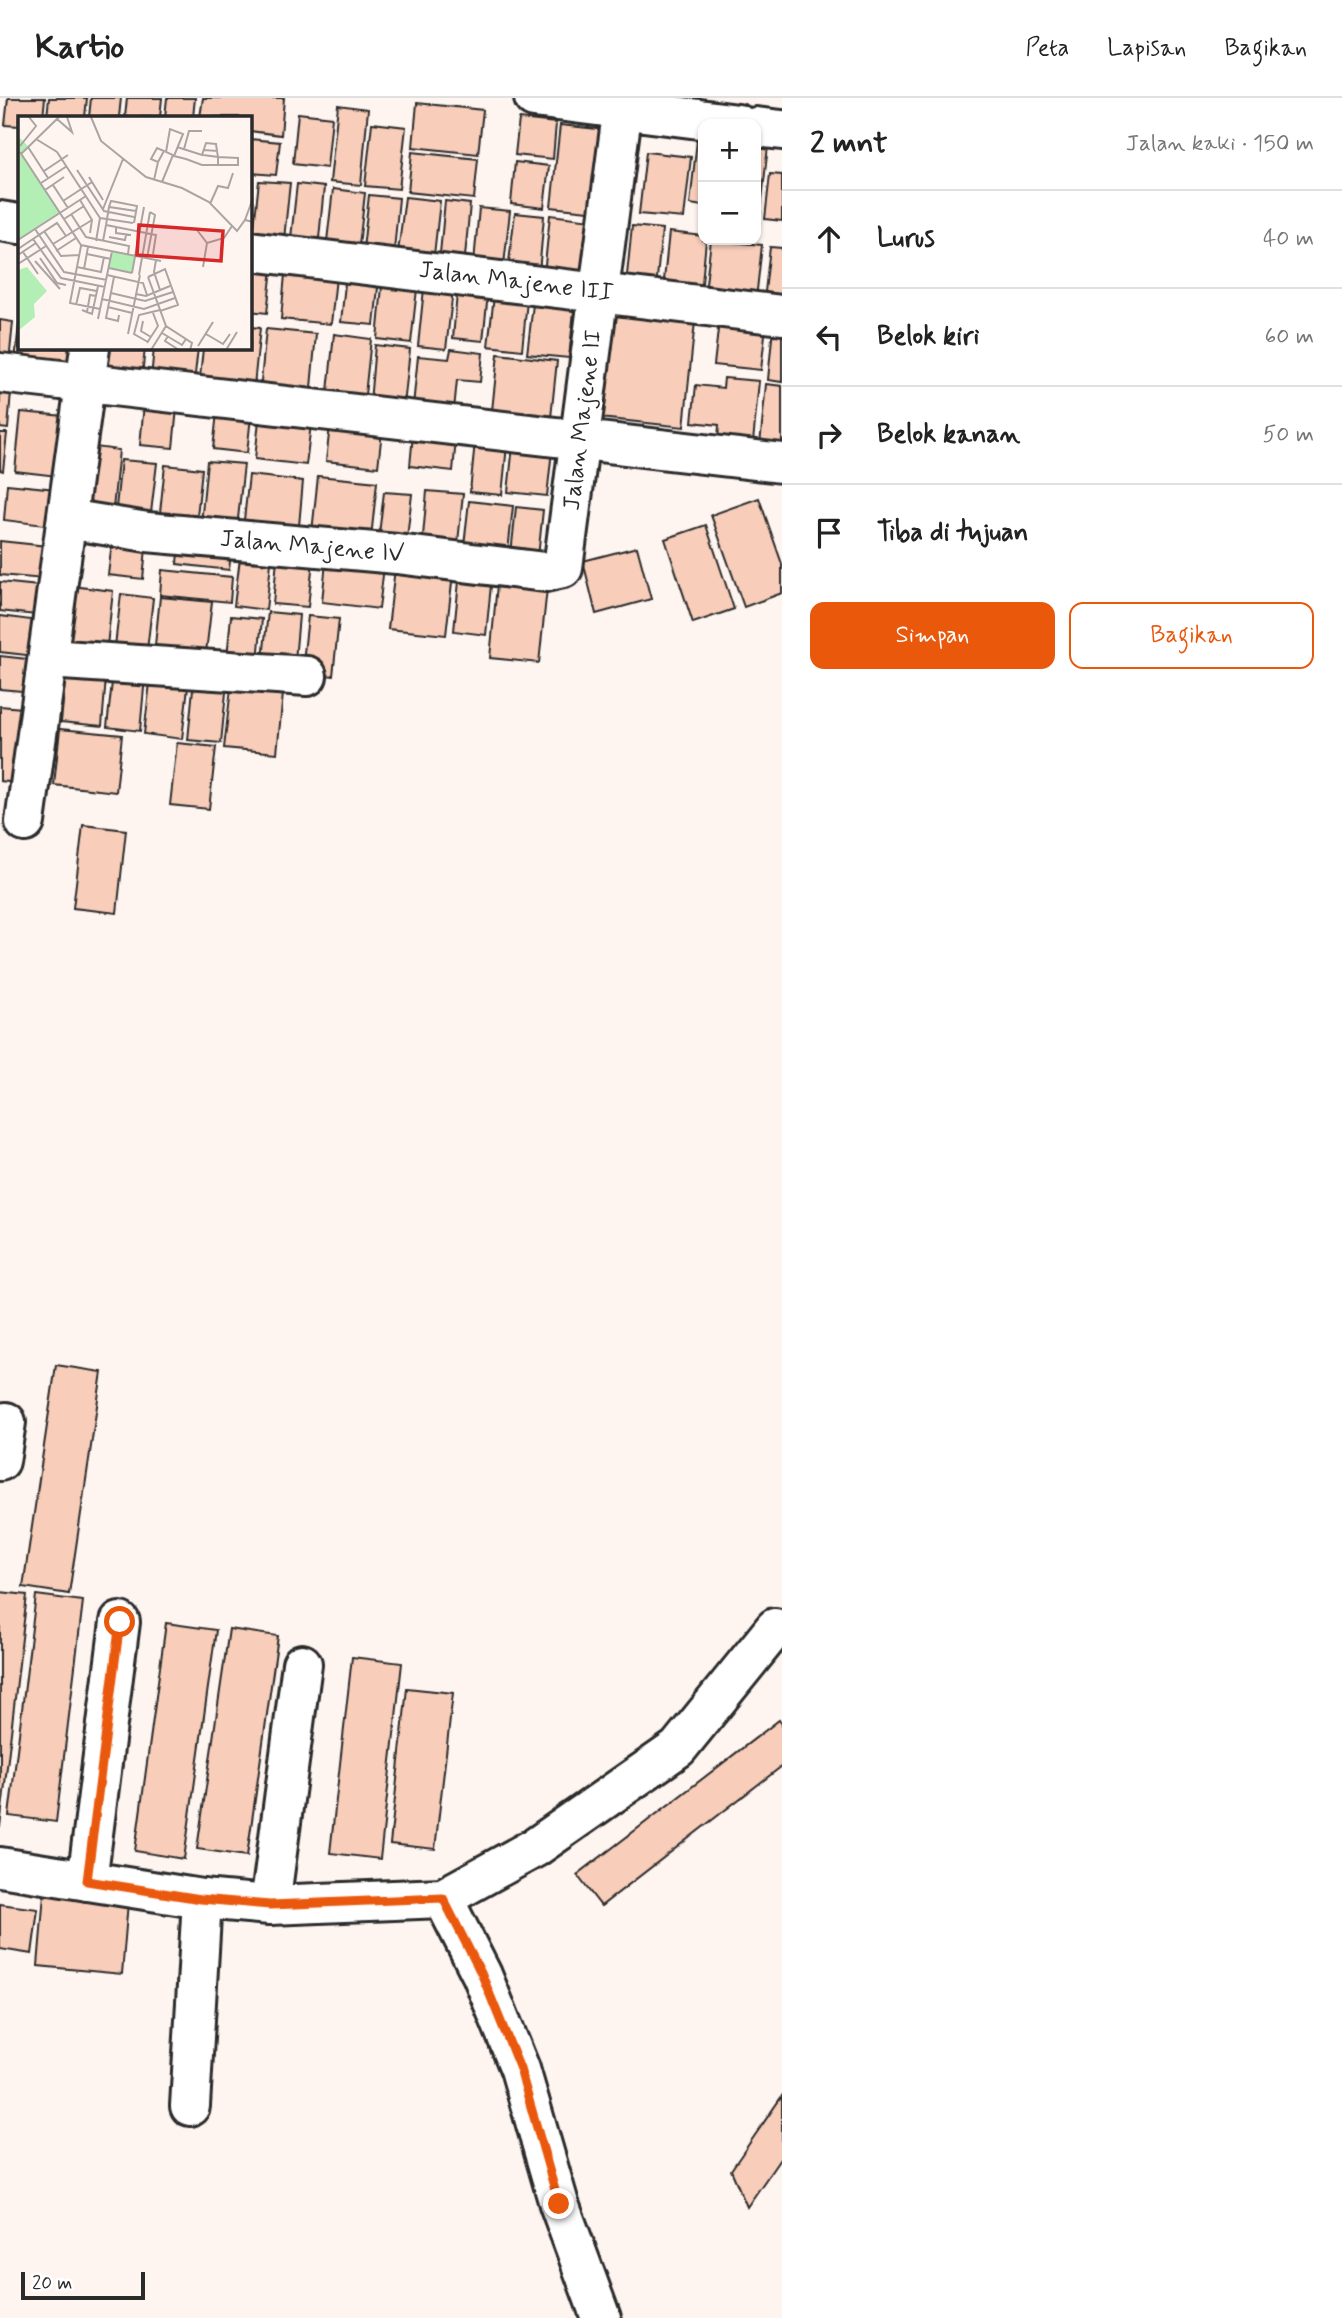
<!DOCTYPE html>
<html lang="id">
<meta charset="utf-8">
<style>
body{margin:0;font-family:Mynerve,sans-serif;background:#f2f2f2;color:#222}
.controls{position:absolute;right:21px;top:21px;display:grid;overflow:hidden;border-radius:14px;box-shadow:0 2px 5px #0004}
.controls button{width:63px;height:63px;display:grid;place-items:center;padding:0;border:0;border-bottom:2px solid #e0e0e0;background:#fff;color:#222;font:35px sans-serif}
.scale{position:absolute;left:21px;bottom:18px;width:124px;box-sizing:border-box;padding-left:7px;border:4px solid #2b2b2b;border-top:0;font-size:19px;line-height:24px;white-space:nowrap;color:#2b2b2b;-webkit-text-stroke:5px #fff;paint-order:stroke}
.stop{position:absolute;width:21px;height:21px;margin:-16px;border:5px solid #ea580c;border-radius:50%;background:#fff}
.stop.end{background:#ea580c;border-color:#fff;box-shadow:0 2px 7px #0008}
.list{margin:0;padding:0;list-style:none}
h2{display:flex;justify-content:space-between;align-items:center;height:91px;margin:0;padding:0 28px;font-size:30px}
h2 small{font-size:23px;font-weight:400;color:#767676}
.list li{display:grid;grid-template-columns:46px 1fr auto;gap:21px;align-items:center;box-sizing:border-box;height:98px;padding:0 28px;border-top:2px solid #e0e0e0}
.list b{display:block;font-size:26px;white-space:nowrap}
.list em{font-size:23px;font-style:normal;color:#767676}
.actions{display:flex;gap:14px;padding:21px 28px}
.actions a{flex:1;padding:16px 0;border:2px solid #ea580c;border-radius:14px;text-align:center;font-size:24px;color:#ea580c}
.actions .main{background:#ea580c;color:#fff}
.icon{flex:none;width:38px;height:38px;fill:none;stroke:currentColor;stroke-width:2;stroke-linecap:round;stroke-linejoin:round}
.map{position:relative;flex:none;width:782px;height:2220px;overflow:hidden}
header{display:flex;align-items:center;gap:42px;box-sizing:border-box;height:98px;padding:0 35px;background:#fff;border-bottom:2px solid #e0e0e0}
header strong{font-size:33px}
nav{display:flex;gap:38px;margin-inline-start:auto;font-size:24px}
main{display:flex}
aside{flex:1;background:#fff}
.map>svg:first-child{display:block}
.building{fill:#f8cdb9;stroke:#2b2b2b;stroke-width:2}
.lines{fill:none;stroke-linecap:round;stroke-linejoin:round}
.minor-casing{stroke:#2b2b2b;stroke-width:44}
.minor{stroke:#fff;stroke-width:38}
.route{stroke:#ea580c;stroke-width:9}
.labels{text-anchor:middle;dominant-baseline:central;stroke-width:5;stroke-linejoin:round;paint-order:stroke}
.street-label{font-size:24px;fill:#2b2b2b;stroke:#fff}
.inset-road{fill:none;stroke:#aaa4a2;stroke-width:2}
.view{fill:#d62828;fill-opacity:0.15;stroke:#d62828;stroke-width:3.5}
.inset-edge{fill:none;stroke:#2b2b2b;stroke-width:3.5}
</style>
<header>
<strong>Kartio</strong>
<nav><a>Peta</a><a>Lapisan</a><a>Bagikan</a></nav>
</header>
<main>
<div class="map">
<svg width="782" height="2220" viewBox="0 0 782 2220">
<rect width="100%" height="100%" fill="#fef5f1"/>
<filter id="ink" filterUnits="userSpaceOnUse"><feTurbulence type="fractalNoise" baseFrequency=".0143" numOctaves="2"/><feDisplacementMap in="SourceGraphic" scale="14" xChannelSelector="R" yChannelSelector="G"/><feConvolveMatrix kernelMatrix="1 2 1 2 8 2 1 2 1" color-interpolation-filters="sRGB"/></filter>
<g filter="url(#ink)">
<g class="building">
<polygon points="8,0 45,0 43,19 19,19 19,28 5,27"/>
<polygon points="49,0 87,0 85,19 47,19"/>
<polygon points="91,0 121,0 119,19 89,19"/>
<polygon points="127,0 162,0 160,19 125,19"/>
<polygon points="167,0 195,0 193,19 165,19"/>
<polygon points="203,0 284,0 281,37 250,33 250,19 200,19"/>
<polygon points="417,5 483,12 478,56 413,49"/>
<polygon points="338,7 368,11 361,87 330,84"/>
<polygon points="298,15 332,19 327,70 293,66"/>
<polygon points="519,21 556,25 553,61 515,57"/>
<polygon points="372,25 406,29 399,91 365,88"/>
<polygon points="560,27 616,33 607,115 551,109"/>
<polygon points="250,41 280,44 276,77 250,75"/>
<polygon points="697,42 703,42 703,108 690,106"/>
<polygon points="756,47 768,48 758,137 756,137"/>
<polygon points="412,54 478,61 474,101 408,94"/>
<polygon points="646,54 691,59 684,120 639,116"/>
<polygon points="515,64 549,68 544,110 511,106"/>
<polygon points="770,76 782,77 782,123 765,121"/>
<polygon points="259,83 290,85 283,150 252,147"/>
<polygon points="297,86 324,89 318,151 290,149"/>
<polygon points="333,91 365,95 358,156 326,152"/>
<polygon points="369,97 399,100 393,163 362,160"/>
<polygon points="405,99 440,103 433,166 397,162"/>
<polygon points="445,103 470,106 464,169 439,166"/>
<polygon points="479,110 510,113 504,167 474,164"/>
<polygon points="515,115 544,118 539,175 508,172"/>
<polygon points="550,117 600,123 593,182 544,177"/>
<polygon points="632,128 662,131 656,190 626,187"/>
<polygon points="669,134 703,138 703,142 706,142 701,196 663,192"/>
<polygon points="711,142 762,147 756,201 705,195"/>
<polygon points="770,149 782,150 782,206 764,203"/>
<polygon points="250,158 273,161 267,215 250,213"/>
<polygon points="286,165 337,170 331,226 281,221"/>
<polygon points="346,176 379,180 374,227 341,224"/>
<polygon points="383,178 418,182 411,245 377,241"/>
<polygon points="425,181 454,184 446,251 418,248"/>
<polygon points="458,184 489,186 483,243 453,240"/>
<polygon points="495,190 528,193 522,252 488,248"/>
<polygon points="534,198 575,203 569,260 527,256"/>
<polygon points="612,205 696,214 684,329 600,320"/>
<polygon points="720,214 767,219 761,272 714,267"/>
<polygon points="774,219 782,219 782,284 768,282"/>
<polygon points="0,222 13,224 9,264 0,263"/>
<polygon points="19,226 19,250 79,250 77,270 15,263"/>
<polygon points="250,229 260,230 253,297 199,290 203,250 250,250"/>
<polygon points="266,231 316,236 310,300 260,294"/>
<polygon points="334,236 371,241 364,306 327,303"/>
<polygon points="375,247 410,251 404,308 370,304"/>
<polygon points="98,250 145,250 142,278 95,273"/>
<polygon points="154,250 198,250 194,285 151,280"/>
<polygon points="451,251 483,255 480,284 457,282 454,312 413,308 418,258 449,261"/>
<polygon points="498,256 557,263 550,329 491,322"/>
<polygon points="724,280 759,283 753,344 718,341 719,327 692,324 696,287 723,290"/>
<polygon points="766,286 782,288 782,349 760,347"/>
<polygon points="0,292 11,293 8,331 0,330"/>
<polygon points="145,296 178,300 173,350 140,347"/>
<polygon points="218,305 252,309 247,355 213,351"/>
<polygon points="260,312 312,318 306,367 255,361"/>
<polygon points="21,314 64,318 57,378 15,373"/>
<polygon points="331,318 383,324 378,369 326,363"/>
<polygon points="414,326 457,331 453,373 410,368"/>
<polygon points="476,333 508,337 502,397 470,394"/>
<polygon points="0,335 7,335 3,373 0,372"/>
<polygon points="514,338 553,343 547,398 508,394"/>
<polygon points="87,348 119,352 113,411 81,408"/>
<polygon points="121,362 157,365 150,423 115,419"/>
<polygon points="207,363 244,366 237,430 201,426"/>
<polygon points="165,367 202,371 196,428 159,424"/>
<polygon points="249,377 303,383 299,428 244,422"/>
<polygon points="318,378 377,384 371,440 312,434"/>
<polygon points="7,386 56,391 52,428 4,422"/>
<polygon points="427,393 463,396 457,454 422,450"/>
<polygon points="384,394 412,396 406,449 378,445"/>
<polygon points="759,400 782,466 782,495 744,509 711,417"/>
<polygon points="469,403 513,408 507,462 463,457"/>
<polygon points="516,409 543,412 538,459 511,456"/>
<polygon points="706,427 734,511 693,525 665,441"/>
<polygon points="113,436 147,440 143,481 108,477"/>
<polygon points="179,442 232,447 229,472 177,466"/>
<polygon points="0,443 47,448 44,481 0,477"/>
<polygon points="637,449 651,501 596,516 583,463"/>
<polygon points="278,450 314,454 308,509 273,506"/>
<polygon points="241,452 272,455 266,512 234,508"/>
<polygon points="327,454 385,460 379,511 322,504"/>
<polygon points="396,461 454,467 446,537 388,531"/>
<polygon points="162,472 232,479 230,504 160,497"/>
<polygon points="460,473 492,477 486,537 454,533"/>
<polygon points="498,476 548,481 539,565 490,560"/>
<polygon points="0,484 48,489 45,518 0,513"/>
<polygon points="71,488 113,493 106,557 65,553"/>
<polygon points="121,496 153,500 146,561 114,557"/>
<polygon points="160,499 212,504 205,563 154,557"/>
<polygon points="268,514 299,517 294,574 262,570"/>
<polygon points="0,518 39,523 35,558 0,554"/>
<polygon points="231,518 262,521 257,573 226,570"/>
<polygon points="308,518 339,521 333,578 302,574"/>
<polygon points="0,558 36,562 33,594 0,591"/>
<polygon points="66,574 106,579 102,628 61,624"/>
<polygon points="113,575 145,579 140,633 107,629"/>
<polygon points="151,576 189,580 182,641 144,636"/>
<polygon points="194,580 227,584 221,645 188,642"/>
<polygon points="231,590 283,596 277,655 224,650"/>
<polygon points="0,608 33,611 26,686 0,683"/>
<polygon points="60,631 122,637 116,694 54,687"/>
<polygon points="177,645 216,649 209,711 170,707"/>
<polygon points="83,727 126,732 117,815 73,810"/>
<polygon points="56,1267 102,1274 69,1496 23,1489"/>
<polygon points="0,1494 27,1497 0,1729"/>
<polygon points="36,1497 83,1503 56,1724 9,1718"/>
<polygon points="166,1525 216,1532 184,1761 135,1753"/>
<polygon points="229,1531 278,1538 247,1758 197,1751"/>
<polygon points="352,1559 402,1565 380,1761 330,1755"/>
<polygon points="407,1590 453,1595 435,1751 390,1746"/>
<polygon points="779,1622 782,1626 782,1668 601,1808 577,1777"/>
<polygon points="44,1796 128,1804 122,1876 38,1868"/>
<polygon points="0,1806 38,1811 32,1856 0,1851"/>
<polygon points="782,1998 782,2058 747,2109 731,2072"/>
</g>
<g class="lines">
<g class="minor-casing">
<g id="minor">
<polyline points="534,0 738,26"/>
<polyline points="756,29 782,32"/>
<polyline points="0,123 19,126"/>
<polyline points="250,153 782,217"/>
<polyline points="0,275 782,365"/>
<polyline points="67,421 147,434 397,456 545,474 563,470 624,0"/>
<polyline points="48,561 307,578"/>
<polyline points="25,724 90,250"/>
<polyline points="0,1363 6,1324"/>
<polyline points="0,1769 202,1801 270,1807 443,1800 536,1749 678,1650 775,1530"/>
<polyline points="87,1783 120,1524"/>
<polyline points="443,1800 482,1877 520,1971 559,2106 601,2220"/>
<polyline points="270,1807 302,1566"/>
<polyline points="190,2008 202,1801"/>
</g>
</g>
<use href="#minor" class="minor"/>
</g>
</g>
<g class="lines" filter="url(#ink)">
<polyline class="route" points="120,1524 87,1783 201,1801 270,1807 443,1800 482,1877 520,1971 559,2106"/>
</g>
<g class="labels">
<g class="street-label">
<text transform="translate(516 184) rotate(7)">Jalan Majene III</text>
<text transform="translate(583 322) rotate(-83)">Jalan Majene II</text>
<text transform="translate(312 449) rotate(5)">Jalan Majene IV</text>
</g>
</g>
<g transform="translate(18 18)">
<rect width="234" height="234" fill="#fef5f1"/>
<path d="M 0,20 L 10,30 L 3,37 L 42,97 L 0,124 ZM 94,135 L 117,139 L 114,157 L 91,152 ZM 9,151 L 29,175 L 16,188 L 17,201 L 0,215 L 0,154 Z" fill="#b3efb4"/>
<path class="inset-road" d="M 73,1 L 83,25 L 128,61 L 164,72 L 191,86 L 219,115 L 227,104 L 235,106M 39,3 L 54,16 L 49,1M 18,23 L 39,36 L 82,102M 2,30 L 18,10 L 11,1M 10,31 L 30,62M 159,31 L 184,39 L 188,27 L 198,28 L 199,35 L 186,34M 166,33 L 171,15 L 184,15M 2,36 L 63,129 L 143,145M 3,38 L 41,1M 185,39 L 200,41 L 200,50M 156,40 L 165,18 L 152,13 L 148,36 L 155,39 L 156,40 L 168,43 L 184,49 L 220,49 L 220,42 L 200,41 L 199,35M 59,54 L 86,95 L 116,101M 26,55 L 50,39M 71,61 L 85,84M 136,64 L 140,46 L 133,43 L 139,32 L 146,35 L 140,46M 144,66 L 155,39M 23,67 L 49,50M 35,69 L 50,92M 27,74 L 46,61M 62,84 L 74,104 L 72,117M 45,85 L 74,66M 192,88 L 200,70 L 210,72 L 215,57M 91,91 L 93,85 L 119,90 L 116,107M 85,93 L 105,43M 53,98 L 68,121 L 111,130 L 110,138M 82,102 L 115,107M 46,103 L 66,90M 227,104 L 235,82M 88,109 L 91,91 L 118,95M 98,111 L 98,117 L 113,119M 17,113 L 46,156 L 89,164M 179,114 L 189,127 L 185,151M 26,115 L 35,128 L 74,104M 91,121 L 107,124 L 108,119M 15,123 L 43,162 L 87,171M 0,124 L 68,80M 78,125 L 82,102M 85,125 L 88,109 L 138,119 L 135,138M 189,127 L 206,122 L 214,110M 35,128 L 43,140 L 61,139M 63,130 L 52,187 L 82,193M 0,133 L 39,107 L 48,120M 38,135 L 58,122M 5,136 L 20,158M 69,138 L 93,143M 0,139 L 18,127M 22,142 L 39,167 L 48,169M 129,142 L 137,99 L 132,96M 138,144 L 136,156 L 142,174M 17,145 L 42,173M 0,148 L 28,130M 59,151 L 83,156 L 86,141M 91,152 L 114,157M 66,153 L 70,131M 114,157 L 126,91M 89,159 L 125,167 L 129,179M 121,159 L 132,96M 96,161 L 88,202 L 100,205 L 101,199M 130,161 L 148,210 L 174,227 L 172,234M 130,161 L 147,153 L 160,189 L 142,195M 93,177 L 127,185 L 155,176M 118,178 L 128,180 L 152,170M 84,183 L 126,193 L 157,182M 58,189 L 62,172 L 79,175 L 80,170M 90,191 L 114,197M 64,194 L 69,196 L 72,179 L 78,180M 69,196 L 74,198 L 79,175M 80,203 L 94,135M 125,205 L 123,215 L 133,221M 144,217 L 164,229 L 168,223M 110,218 L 122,159M 188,218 L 205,228 L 212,218M 150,220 L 147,225 L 161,234M 130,226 L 116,218 L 121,199 L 142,194M 129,227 L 140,210 L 135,197M 180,230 L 195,206M 133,234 L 148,210M 208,234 L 219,216"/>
<path class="view" d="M 121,109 L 205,115 L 203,145 L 119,139 Z"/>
<rect width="234" height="234" class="inset-edge"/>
</g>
</svg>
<div class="controls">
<button>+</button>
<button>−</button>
</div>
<div class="scale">20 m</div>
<div class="stop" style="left:120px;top:1524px"></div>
<div class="stop end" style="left:559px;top:2106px"></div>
</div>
<aside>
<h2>2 mnt<small>Jalan kaki · 150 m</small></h2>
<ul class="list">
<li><svg class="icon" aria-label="ahead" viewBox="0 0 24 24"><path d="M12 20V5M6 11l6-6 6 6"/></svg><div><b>Lurus</b></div><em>40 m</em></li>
<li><svg class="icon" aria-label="left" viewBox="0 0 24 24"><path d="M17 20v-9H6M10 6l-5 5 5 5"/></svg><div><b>Belok kiri</b></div><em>60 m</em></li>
<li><svg class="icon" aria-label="right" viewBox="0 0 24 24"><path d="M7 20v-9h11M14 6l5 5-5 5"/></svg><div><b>Belok kanan</b></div><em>50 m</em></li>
<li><svg class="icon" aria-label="arrive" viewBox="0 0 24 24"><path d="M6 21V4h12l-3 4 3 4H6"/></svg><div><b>Tiba di tujuan</b></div></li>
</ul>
<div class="actions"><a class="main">Simpan</a><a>Bagikan</a></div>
</aside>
</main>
